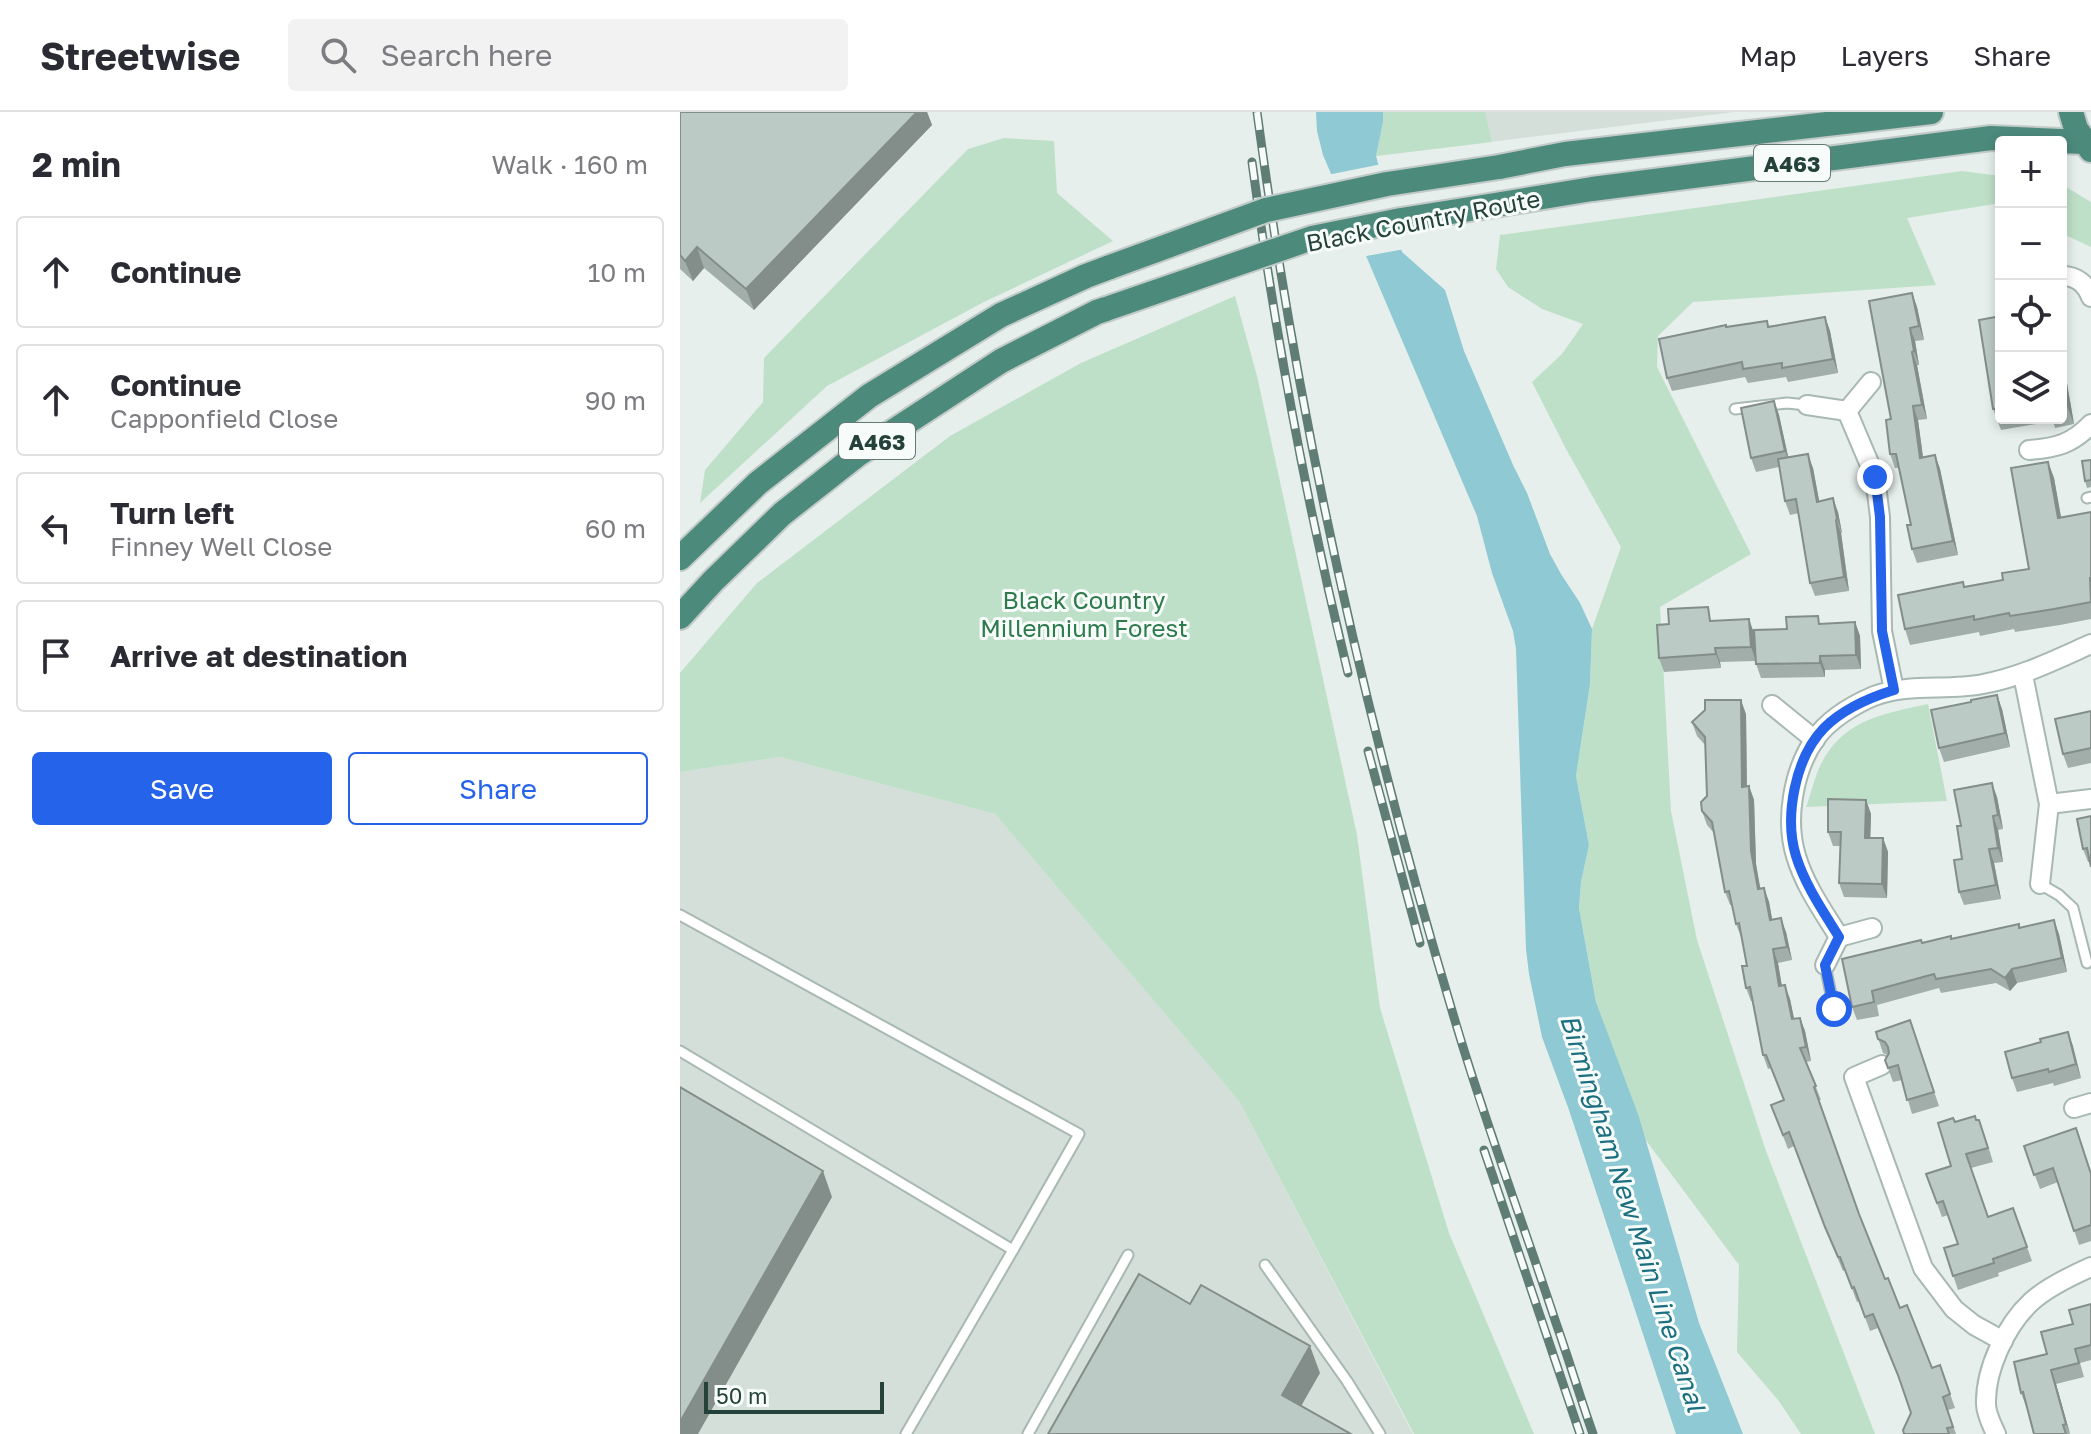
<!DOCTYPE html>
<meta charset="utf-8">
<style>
body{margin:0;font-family:"Golos Text",sans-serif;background:#f2f2f3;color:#2b2b33}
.controls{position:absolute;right:24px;top:24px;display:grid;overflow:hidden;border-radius:8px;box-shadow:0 4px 12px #0003}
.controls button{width:72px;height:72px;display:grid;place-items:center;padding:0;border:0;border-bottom:2px solid #e1e1e2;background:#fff;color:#2b2b33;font:40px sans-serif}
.scale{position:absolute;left:24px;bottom:20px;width:180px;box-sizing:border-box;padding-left:8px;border:4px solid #24423a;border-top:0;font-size:22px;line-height:28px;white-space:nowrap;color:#24423a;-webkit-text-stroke:6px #f7fbf9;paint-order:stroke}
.stop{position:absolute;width:24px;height:24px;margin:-18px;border:6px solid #2563eb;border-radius:50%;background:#fff}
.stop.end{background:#2563eb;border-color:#fff;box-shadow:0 2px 8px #0008}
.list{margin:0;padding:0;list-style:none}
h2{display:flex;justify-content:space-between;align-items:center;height:104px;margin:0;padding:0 32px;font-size:34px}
h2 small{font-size:26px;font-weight:400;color:#7c7c81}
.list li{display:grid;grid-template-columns:52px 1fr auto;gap:24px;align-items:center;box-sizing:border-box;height:112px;margin:0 16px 16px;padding:0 16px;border:2px solid #e1e1e2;border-radius:8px}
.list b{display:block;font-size:30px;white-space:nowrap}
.list p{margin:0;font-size:26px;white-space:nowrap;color:#7c7c81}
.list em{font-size:26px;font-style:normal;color:#7c7c81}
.actions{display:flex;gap:16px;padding:24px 32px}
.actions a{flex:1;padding:18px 0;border:2px solid #2563eb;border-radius:8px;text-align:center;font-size:28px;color:#2563eb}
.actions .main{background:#2563eb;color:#fff}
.icon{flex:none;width:44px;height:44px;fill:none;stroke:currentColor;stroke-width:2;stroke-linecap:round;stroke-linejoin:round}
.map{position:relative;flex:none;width:1411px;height:1322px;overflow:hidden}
header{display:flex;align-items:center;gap:48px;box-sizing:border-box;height:112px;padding:0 40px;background:#fff;border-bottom:2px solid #e1e1e2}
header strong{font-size:38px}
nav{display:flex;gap:44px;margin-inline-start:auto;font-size:28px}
.search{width:560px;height:72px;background:#f2f2f3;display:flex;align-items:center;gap:20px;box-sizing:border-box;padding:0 28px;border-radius:8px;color:#7c7c81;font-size:30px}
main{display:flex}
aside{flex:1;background:#fff}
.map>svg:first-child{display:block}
.built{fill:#d4dfda}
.green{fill:#bfe0c8}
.water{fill:#8ec9d4}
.pier{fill:#e6efeb}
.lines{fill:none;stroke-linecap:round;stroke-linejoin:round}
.service-casing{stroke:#a8b8b2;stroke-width:13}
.minor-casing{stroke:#a8b8b2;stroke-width:22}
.trunk-casing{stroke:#c2cac8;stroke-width:28}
.service{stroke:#fff;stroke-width:9}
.minor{stroke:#fff;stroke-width:18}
.trunk{stroke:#4c8a7c;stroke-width:24}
.rail-casing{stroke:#5f7d75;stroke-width:9}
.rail{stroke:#f7fbf9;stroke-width:6;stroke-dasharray:18;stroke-linecap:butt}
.trunk-bridge-casing{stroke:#c2cac8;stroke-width:28;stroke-linecap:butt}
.trunk-bridge{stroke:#4c8a7c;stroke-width:24}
.wall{fill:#a1aea9}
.shaded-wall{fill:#838d89}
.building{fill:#bbcac4;stroke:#838d89;stroke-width:2}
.route{stroke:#2563eb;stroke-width:10}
.labels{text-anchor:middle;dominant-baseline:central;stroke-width:6;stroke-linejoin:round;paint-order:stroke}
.shield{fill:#f7fbf9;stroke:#637a73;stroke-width:2}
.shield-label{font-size:22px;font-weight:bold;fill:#24423a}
.street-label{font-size:24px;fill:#24423a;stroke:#f7fbf9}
.park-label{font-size:24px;fill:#2d7a4b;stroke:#f7fbf9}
.water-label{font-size:26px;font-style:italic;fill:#1c6f80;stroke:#f7fbf9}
</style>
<header>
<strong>Streetwise</strong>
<div class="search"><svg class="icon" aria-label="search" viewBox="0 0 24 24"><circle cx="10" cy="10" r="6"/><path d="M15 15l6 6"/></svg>Search here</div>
<nav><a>Map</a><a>Layers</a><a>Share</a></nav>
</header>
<main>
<aside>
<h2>2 min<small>Walk · 160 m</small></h2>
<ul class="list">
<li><svg class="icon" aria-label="ahead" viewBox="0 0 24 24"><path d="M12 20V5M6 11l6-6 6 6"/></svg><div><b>Continue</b></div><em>10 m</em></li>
<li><svg class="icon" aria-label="ahead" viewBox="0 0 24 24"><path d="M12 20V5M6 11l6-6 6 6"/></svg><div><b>Continue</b><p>Capponfield Close</p></div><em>90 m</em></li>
<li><svg class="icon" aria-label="left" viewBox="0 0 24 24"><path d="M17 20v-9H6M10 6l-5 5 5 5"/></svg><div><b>Turn left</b><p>Finney Well Close</p></div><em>60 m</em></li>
<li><svg class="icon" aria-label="arrive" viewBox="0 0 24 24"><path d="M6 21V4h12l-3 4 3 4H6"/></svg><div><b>Arrive at destination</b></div></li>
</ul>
<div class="actions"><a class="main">Save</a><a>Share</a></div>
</aside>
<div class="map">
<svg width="1411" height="1322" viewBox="0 0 1411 1322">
<rect width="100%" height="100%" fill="#e6efeb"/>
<g class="built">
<polygon points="703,0 1055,0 696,44 703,10"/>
<polygon points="100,645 315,702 559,989 733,1322 0,1322 0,660"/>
</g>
<g class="green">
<polygon points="703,0 805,0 812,30 696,44 703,10"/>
<polygon points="324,26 374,29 377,81 433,129 304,190 147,274 20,391 25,358 83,290 84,246 288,37"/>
<polygon points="1282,59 1321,64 1321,95 1315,92 1227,106 1256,173 1013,190 978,224 977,255 1071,442 980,495 991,699 1017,828 1086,1039 1195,1322 1121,1322 1098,1288 1057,1240 1059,1153 965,1027 916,890 899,796 901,770 909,733 896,664 910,572 912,517 941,435 886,337 852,270 882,242 903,212 862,197 828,175 816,157 820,123"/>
<polygon points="1381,72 1411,90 1411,135 1381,121"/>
<polygon points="555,184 577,264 677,723 700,896 769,1121 854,1322 734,1322 559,989 315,702 100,645 0,660 0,561 77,471 270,324 401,251"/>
<path d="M 1248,592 L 1267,689 L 1126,695 C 1131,682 1134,667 1140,654 C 1163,607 1203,602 1248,592 Z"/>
</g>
<polygon class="water" points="636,0 703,0 703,10 696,44 722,140 765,178 784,239 833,353 847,381 870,442 881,462 900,491 912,517 910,572 896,664 909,733 901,770 899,796 906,835 916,890 959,1005 1019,1211 1063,1322 996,1322 889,998 862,925 849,862 846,837 836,537 833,519 812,461 797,404 643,43 637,19"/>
<polygon class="pier" points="702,52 725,137 681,145 647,63"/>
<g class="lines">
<g class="service-casing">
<g id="service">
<polyline points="1055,297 1107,291 1127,293"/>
<polyline points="1407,386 1411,385"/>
<polyline points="1360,772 1379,783 1393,796 1407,851"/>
<polyline points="0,803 399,1022 333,1138"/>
<polyline points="1145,853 1154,897"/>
<polyline points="0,939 333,1138 226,1322"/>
<polyline points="585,1153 667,1269 700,1322"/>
<polyline points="348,1322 448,1143"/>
</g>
</g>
<g class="minor-casing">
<g id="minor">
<path d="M 1381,164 C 1396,163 1406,172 1411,185"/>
<polyline points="1127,293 1167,299 1191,270"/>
<polyline points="1167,299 1195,365 1200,405 1202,519 1214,578"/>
<path d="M 1349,338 C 1376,336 1392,332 1411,312"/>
<polyline points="1343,563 1369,692 1360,772"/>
<polyline points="1092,593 1135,628"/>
<polyline points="1369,692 1411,687"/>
<path d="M 1192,816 L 1159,825 C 1143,799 1125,774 1116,744 C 1105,708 1113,659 1135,627 C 1148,608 1173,593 1194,584 C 1228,571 1267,579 1303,572 C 1341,565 1375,548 1411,532"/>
<polyline points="1145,853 1159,825"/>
<polyline points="1202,953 1174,965 1243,1156 1274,1197 1294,1213 1323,1229"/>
<polyline points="1394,996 1411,991"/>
<path d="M 1316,1322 C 1312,1313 1306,1302 1306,1292 C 1305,1258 1326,1213 1351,1190 C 1365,1177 1393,1163 1411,1155"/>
</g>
</g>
<g class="trunk-casing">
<g id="trunk">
<polyline points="1391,0 1396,17 1411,38"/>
<polyline points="819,55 885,42 1251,0"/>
<polyline points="821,92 912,77 1311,26 1404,30"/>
<polyline points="0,446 78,371 189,284 321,203 406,164 430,155"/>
<polyline points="0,505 33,469 102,402 177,343 321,249 417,200 426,197"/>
</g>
</g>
<use href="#service" class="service"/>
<use href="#minor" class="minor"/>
<use href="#trunk" class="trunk"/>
<g class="rail-casing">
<g id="rail">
<path d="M 577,0 C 618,309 686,613 776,912 C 806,1013 843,1111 876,1211 C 889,1248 900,1285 913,1322"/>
<path d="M 572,50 C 595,222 627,393 668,561"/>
<polyline points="688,639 740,831"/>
<polyline points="804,1038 900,1322"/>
</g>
</g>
<use href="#rail" class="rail"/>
<g class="trunk-bridge-casing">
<g id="trunk-bridge">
<polyline points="430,155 586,98 707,72 819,55"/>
<polyline points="426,197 632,126 721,108 821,92"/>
</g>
</g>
<use href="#trunk-bridge" class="trunk-bridge"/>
</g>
<g class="wall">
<polygon points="0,0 247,0 252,13 74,198 24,156 13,169 0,157"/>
<polygon points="1232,181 1237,195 1244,228 1235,229 1239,253 1237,253 1247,307 1238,308 1243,346 1255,343 1260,357 1278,443 1237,451 1232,437 1231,413 1219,356 1215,356 1210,342 1211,307"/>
<polygon points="1321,204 1321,306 1381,306 1381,237 1394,312 1375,316 1373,309 1321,318 1313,297"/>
<polygon points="1145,205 1150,219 1158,261 1108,270 1106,265 1068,271 1065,265 992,279 987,266 1046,215 1087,209 1089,214"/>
<polygon points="1094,289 1099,303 1108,345 1133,356 1139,389 1158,400 1162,421 1161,421 1169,479 1135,484 1130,471 1119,401 1110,403 1105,389 1099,355 1076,360 1071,346"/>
<polygon points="1411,348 1411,375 1407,376 1405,369"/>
<polygon points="1368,350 1374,366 1381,405 1411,400 1411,507 1380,513 1335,520 1334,517 1300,524 1299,520 1230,533 1225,517 1285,475 1323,468 1349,457"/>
<polygon points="1033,509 1074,520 1141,512 1175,510 1180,524 1181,557 1145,558 1145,565 1081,566 1075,549 1040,550 1041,556 984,560 979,546"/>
<polygon points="1322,597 1330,635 1264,650 1259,636"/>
<polygon points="1411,599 1411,651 1388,656 1383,642"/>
<polygon points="1066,602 1067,674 1069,674 1074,688 1076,752 1080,777 1084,776 1089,790 1092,808 1106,820 1112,848 1098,851 1102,874 1110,887 1114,907 1120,906 1125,919 1131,949 1126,950 1141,988 1139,988 1180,1105 1205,1167 1252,1256 1260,1253 1275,1296 1268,1298 1276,1322 1224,1322 1231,1301 1220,1270 1198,1216 1190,1219 1179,1189 1177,1190 1165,1158 1163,1159 1150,1128 1114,1034 1108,1037 1091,993 1104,988 1091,956 1088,957 1083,943 1073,889 1071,889 1066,876 1067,854 1061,825 1056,812 1052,793 1050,793 1045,780 1034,721 1027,713 1022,699 1027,684 1025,633 1017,624 1012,610"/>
<polygon points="1317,685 1323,717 1318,718 1323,750 1314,751 1321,787 1284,793 1279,780 1282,747 1281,714"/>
<polygon points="1186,688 1191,702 1190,726 1203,726 1208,740 1207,786 1164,785 1159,771 1160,734 1153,734 1148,720"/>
<polygon points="1411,704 1410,750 1408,750 1403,737"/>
<polygon points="1340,815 1379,822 1387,860 1337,871 1330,879 1316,871 1261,881 1259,876 1197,893 1199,904 1177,908 1172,895 1242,831"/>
<polygon points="1230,908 1259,994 1232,1002 1222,968 1213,970 1205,948 1208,943 1203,941 1196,920"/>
<polygon points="1388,920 1401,966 1374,974 1373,971 1337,980 1332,966 1361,930"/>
<polygon points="1296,1008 1304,1021 1313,1050 1291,1056 1308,1105 1333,1096 1352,1149 1318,1161 1319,1164 1278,1178 1264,1136 1278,1132 1268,1103 1262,1105 1246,1062 1271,1054 1275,1010"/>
<polygon points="1344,1034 1411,1060 1411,1129 1399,1133 1378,1070 1360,1077"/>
<polygon points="1411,1192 1411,1248 1400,1251 1404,1265 1376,1272 1390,1322 1354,1322 1347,1294 1346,1294 1341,1281 1367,1242"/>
</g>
<g class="shaded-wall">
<polygon points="237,0 247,0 252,13 74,198 66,177"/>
<polygon points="17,135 24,156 13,169 5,149"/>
<polygon points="1232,181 1237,195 1244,228 1239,214"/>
<polygon points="1145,205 1150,219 1158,261 1153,247"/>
<polygon points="1230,216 1235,229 1239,253 1234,239"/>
<polygon points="1381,237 1394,312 1386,291 1381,261"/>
<polygon points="1232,240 1237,253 1247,307 1242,293"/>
<polygon points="1094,289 1099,303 1110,353 1105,339"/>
<polygon points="1233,294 1238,308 1245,360 1240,346"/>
<polygon points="1128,342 1133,356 1142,404 1137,390"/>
<polygon points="1255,343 1260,357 1278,443 1273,429"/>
<polygon points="1368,350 1374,366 1384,422 1378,406"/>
<polygon points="1153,386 1158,400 1162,421 1157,407"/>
<polygon points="1156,408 1161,421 1169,479 1164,465"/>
<polygon points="1069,507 1074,521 1076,549 1071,535"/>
<polygon points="1175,510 1180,524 1181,557 1176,543"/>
<polygon points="1035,536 1040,550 1041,556 1036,542"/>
<polygon points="1140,544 1145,558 1145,565 1140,551"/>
<polygon points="1317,583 1322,597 1330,635 1325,621"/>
<polygon points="1061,588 1066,602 1067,688 1062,675"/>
<polygon points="1312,671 1317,685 1323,717 1318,703"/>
<polygon points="1069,674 1074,688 1076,752 1083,791 1078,777 1071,739"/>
<polygon points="1186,688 1191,702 1190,739 1185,726"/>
<polygon points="1313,704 1318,718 1323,750 1318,736"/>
<polygon points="1203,726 1208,740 1207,786 1202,772"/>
<polygon points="1309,737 1314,751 1321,787 1316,773"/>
<polygon points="1084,776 1089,790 1095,822 1090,808"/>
<polygon points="1101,806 1106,820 1112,848 1107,835"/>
<polygon points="1374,808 1379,822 1387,860 1382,846"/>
<polygon points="1093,837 1098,851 1104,888 1099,874"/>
<polygon points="1332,857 1337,871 1330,879 1325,866"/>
<polygon points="1105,873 1110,887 1117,921 1112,907"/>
<polygon points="1120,906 1125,919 1131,949 1126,935"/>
<polygon points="1388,920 1393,934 1401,966 1396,952"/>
<polygon points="143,1059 152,1085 18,1322 0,1322 0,1310"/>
<polygon points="630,1234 640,1261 612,1310 602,1283"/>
<polygon points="1371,1258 1376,1272 1390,1322 1386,1312"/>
</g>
<g class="building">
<polygon points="0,0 237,0 66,177 17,135 5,149 0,143"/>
<polygon points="1232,181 1239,214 1230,216 1234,239 1232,240 1242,293 1233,294 1240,346 1255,343 1273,429 1232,437 1227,413 1231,413 1216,342 1210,342 1206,308 1211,307 1189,189"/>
<polygon points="1321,204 1321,296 1313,297 1299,208"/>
<polygon points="1145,205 1153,247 1102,256 1102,251 1063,257 1062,250 987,266 979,227 1046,213 1046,215 1087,209 1088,215"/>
<polygon points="1381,261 1386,291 1381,292"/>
<polygon points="1094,289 1105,339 1071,346 1061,296"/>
<polygon points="1128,342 1137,390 1153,386 1157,407 1156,408 1164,465 1130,471 1116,387 1105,389 1098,347"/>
<polygon points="1411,348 1411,368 1405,369 1402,349"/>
<polygon points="1368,350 1378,406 1411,400 1411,466 1410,466 1411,490 1374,497 1330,504 1329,501 1294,508 1294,504 1225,517 1218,483 1283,470 1284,475 1323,468 1322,461 1349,457 1331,356"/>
<polygon points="1028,495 1030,509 1069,507 1071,535 1035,536 1036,542 979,546 977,513 989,512 988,497"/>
<polygon points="1138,504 1139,512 1175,510 1176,543 1140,544 1140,551 1076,552 1074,518 1107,517 1106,505"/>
<polygon points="1317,583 1325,621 1259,636 1251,598 1291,590 1291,588"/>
<polygon points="1025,588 1061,588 1062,675 1069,674 1071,739 1078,777 1084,776 1090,808 1101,806 1107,835 1093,837 1099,874 1105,873 1112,907 1120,906 1126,935 1120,936 1136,974 1134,975 1179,1102 1205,1167 1208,1166 1220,1196 1227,1193 1252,1256 1260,1253 1270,1282 1263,1285 1273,1315 1267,1316 1269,1322 1224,1322 1223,1318 1231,1301 1218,1263 1193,1202 1185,1205 1174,1175 1172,1176 1160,1145 1158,1145 1145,1115 1109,1020 1103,1023 1091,993 1104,988 1086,943 1083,943 1070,875 1066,876 1062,854 1067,854 1059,811 1056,812 1049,779 1045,780 1032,710 1022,699 1021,690 1027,684 1025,625 1012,610 1025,598"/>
<polygon points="1411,599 1411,636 1383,642 1375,607"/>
<polygon points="1312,671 1318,703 1313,704 1318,736 1309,737 1316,773 1279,780 1274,748 1282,747 1277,714 1281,714 1274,678"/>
<polygon points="1148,687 1186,688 1185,726 1203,726 1202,772 1159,771 1161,720 1148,720"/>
<polygon points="1411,704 1411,755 1407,736 1403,737 1397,707"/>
<polygon points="1374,808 1382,846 1332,857 1325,866 1311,857 1256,867 1254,862 1192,879 1194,890 1172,895 1162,847 1241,828 1242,831 1271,824 1271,827 1339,812 1339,816"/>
<polygon points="1230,908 1254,980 1227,988 1218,953 1208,956 1205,948 1209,941 1208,935 1205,930 1198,927 1196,920"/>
<polygon points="1388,920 1396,952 1369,960 1368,957 1332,966 1325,940 1361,930 1360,927"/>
<polygon points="0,975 143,1059 0,1310"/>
<polygon points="1295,1004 1296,1008 1299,1008 1308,1036 1286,1042 1308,1105 1333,1096 1347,1135 1313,1147 1314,1151 1273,1164 1264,1136 1278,1132 1263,1089 1257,1091 1246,1062 1271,1054 1258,1011 1273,1006 1275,1010"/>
<polygon points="1396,1016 1411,1062 1411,1113 1394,1119 1373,1056 1354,1063 1344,1034"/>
<polygon points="459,1162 510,1192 521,1173 630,1234 602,1283 671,1322 368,1322"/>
<polygon points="1411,1192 1411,1233 1395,1237 1399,1251 1371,1258 1386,1312 1383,1313 1386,1322 1354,1322 1343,1280 1341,1281 1334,1250 1367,1242 1361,1220 1393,1212 1389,1198"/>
</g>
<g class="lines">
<path class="route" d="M 1154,897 L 1145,853 L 1159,825 C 1143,799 1125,773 1116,744 C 1104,705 1115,646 1144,616 C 1163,597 1188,586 1214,578 L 1202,519 L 1200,405 L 1195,365"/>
</g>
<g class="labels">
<g class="shield">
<rect x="1074" y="33" width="76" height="36" rx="6"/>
<rect x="159" y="311" width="76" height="36" rx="6"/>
</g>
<g class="shield-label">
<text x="1112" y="51">A463</text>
<text x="197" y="329">A463</text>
</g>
<g class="street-label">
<text transform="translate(743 108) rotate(-11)">Black Country Route</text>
</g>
<g class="park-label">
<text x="404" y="487">Black Country<tspan x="404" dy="28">Millennium Forest</tspan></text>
</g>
<g class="water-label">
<text transform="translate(953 1101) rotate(72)">Birmingham New Main Line Canal</text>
</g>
</g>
</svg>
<div class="controls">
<button>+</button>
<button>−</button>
<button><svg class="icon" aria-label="locate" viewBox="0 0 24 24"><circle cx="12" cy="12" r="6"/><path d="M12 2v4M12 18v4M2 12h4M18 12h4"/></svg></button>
<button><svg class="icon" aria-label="layers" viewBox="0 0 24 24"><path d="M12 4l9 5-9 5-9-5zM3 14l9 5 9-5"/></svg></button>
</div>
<div class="scale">50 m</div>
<div class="stop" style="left:1154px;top:897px"></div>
<div class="stop end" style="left:1195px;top:365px"></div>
</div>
</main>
